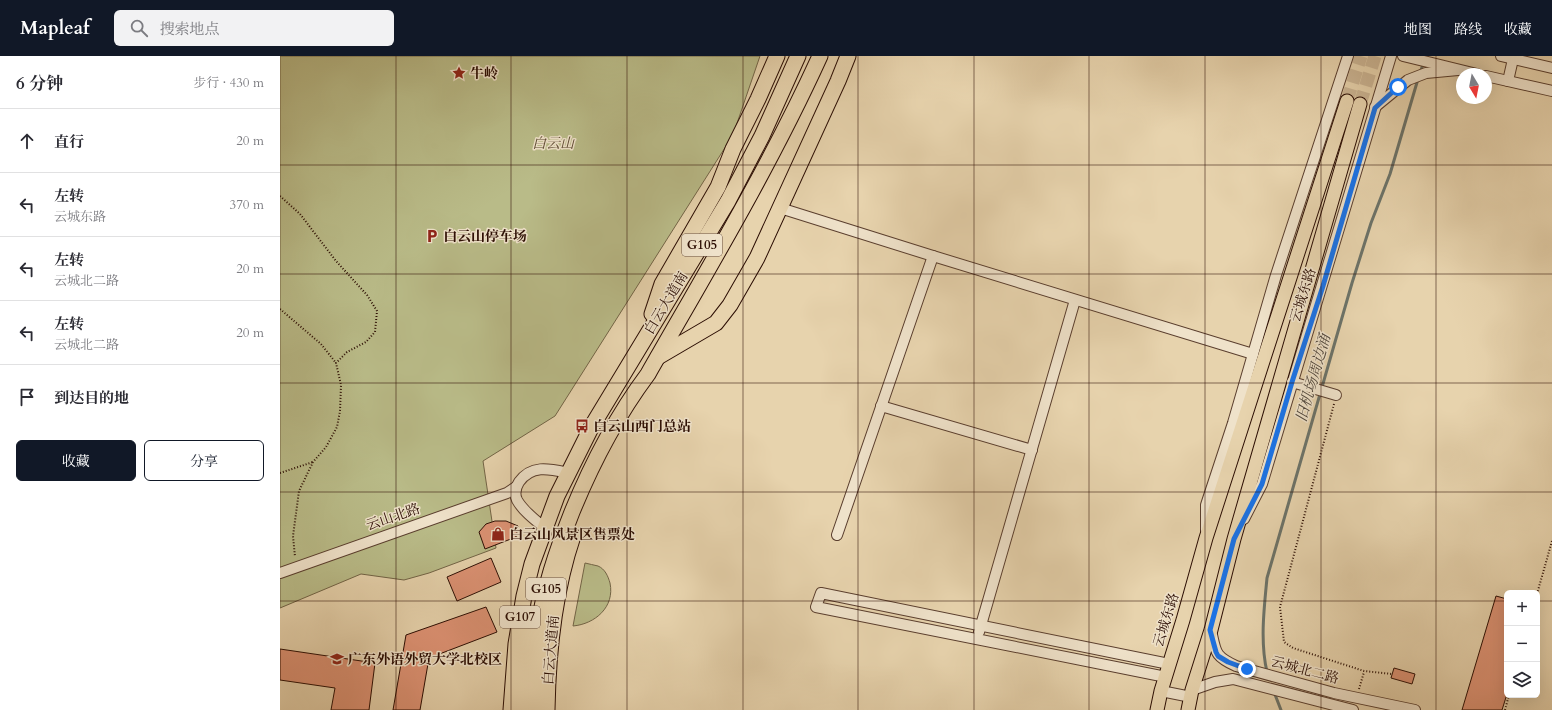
<!DOCTYPE html>
<html lang="zh">
<meta charset="utf-8">
<style>
body{margin:0;font-family:Cardo,"Noto Serif SC",serif;background:#f2f2f3;color:#2b2b33}
.controls{position:absolute;right:12px;bottom:12px;display:grid;overflow:hidden;border-radius:6px;box-shadow:0 4px 16px #0002}
.controls button{width:36px;height:36px;display:grid;place-items:center;padding:0;border:0;border-bottom:1px solid #e1e1e2;background:#fff;color:#2b2b33;font:20px sans-serif}
.compass{position:absolute;left:1176px;top:12px;width:36px;height:36px;border-radius:50%;background:#fff;box-shadow:0 4px 16px #0002;rotate:170deg}
.stop{position:absolute;width:12px;height:12px;margin:-9px;border:3px solid #1a73e8;border-radius:50%;background:#fff}
.stop.end{background:#1a73e8;border-color:#fff;box-shadow:0 1px 4px #0008}
.list{margin:0;padding:0;list-style:none}
h2{display:flex;justify-content:space-between;align-items:center;height:52px;margin:0;padding:0 16px;font-size:17px}
h2 small{font-size:13px;font-weight:400;color:#7c7c81}
.list li{display:grid;grid-template-columns:26px 1fr auto;gap:12px;align-items:center;box-sizing:border-box;height:64px;padding:0 16px;border-top:1px solid #e1e1e2}
.list b{display:block;font-size:15px;white-space:nowrap}
.list p{margin:0;font-size:13px;white-space:nowrap;color:#7c7c81}
.list em{font-size:13px;font-style:normal;color:#7c7c81}
.actions{display:flex;gap:8px;padding:12px 16px}
.actions a{flex:1;padding:9px 0;border:1px solid #111827;border-radius:6px;text-align:center;font-size:14px;color:#111827}
.actions .main{background:#111827;color:#fff}
.icon{flex:none;width:22px;height:22px;fill:none;stroke:currentColor;stroke-width:2;stroke-linecap:round;stroke-linejoin:round}
.map{position:relative;flex:none;width:1272px;height:654px;overflow:hidden}
header{display:flex;align-items:center;gap:24px;box-sizing:border-box;height:56px;padding:0 20px;background:#111827;color:#fff}
header strong{font-size:19px}
nav{display:flex;gap:22px;margin-inline-start:auto;font-size:14px}
.search{width:280px;height:36px;background:#f2f2f3;display:flex;align-items:center;gap:10px;box-sizing:border-box;padding:0 14px;border-radius:6px;color:#7c7c81;font-size:15px}
main{display:flex}
aside{flex:1;background:#fff}
.map>svg:first-child{display:block}
.green{fill:#b9bb88;stroke:#726446}
.lines{fill:none;stroke-linecap:round;stroke-linejoin:round}
.stream{stroke:#6c7369;stroke-width:3}
.building{fill:#de9375;stroke:#2b0d03}
.major-tunnel{stroke:#cbb594;stroke-width:13;stroke-dasharray:13 6;stroke-linecap:butt}
.minor-casing{stroke:#5a3e2e;stroke-width:12}
.major-casing{stroke:#2b0d03;stroke-width:15}
.highway-casing{stroke:#2b0d03;stroke-width:17}
.path{stroke:#2b0d03;stroke-width:2;stroke-dasharray:1 2;stroke-linecap:butt}
.minor{stroke:#efe2ca;stroke-width:10}
.major{stroke:#e7d3ad;stroke-width:13}
.highway{stroke:#e7d3ad;stroke-width:15}
.route{stroke:#1a73e8;stroke-width:5}
.grid{fill:none;stroke:#2b0d03;stroke-width:1;stroke-opacity:0.55}
.labels{text-anchor:middle;dominant-baseline:central;stroke-width:3;stroke-linejoin:round;paint-order:stroke}
.shield{fill:#efe2ca;stroke:#664d3f;stroke-width:1}
.shield-label{font-size:13px;font-weight:bold;fill:#2b0d03}
.poi-label{font-size:14px;font-weight:bold;fill:#2b0d03;stroke:#efe2ca;text-anchor:start}
.park-label{font-size:14px;font-style:italic;fill:#5d4a32;stroke:#efe2ca}
.street-label{font-size:14px;fill:#2b0d03;stroke:#efe2ca}
.water-label{font-size:15px;font-style:italic;fill:#51483e;stroke:#efe2ca}
</style>
<header>
<strong>Mapleaf</strong>
<div class="search"><svg class="icon" aria-label="search" viewBox="0 0 24 24"><circle cx="10" cy="10" r="6"/><path d="M15 15l6 6"/></svg>搜索地点</div>
<nav><a>地图</a><a>路线</a><a>收藏</a></nav>
</header>
<main>
<aside>
<h2>6 分钟<small>步行 · 430 m</small></h2>
<ul class="list">
<li><svg class="icon" aria-label="ahead" viewBox="0 0 24 24"><path d="M12 20V5M6 11l6-6 6 6"/></svg><div><b>直行</b></div><em>20 m</em></li>
<li><svg class="icon" aria-label="left" viewBox="0 0 24 24"><path d="M17 20v-9H6M10 6l-5 5 5 5"/></svg><div><b>左转</b><p>云城东路</p></div><em>370 m</em></li>
<li><svg class="icon" aria-label="left" viewBox="0 0 24 24"><path d="M17 20v-9H6M10 6l-5 5 5 5"/></svg><div><b>左转</b><p>云城北二路</p></div><em>20 m</em></li>
<li><svg class="icon" aria-label="left" viewBox="0 0 24 24"><path d="M17 20v-9H6M10 6l-5 5 5 5"/></svg><div><b>左转</b><p>云城北二路</p></div><em>20 m</em></li>
<li><svg class="icon" aria-label="arrive" viewBox="0 0 24 24"><path d="M6 21V4h12l-3 4 3 4H6"/></svg><div><b>到达目的地</b></div></li>
</ul>
<div class="actions"><a class="main">收藏</a><a>分享</a></div>
</aside>
<div class="map">
<svg width="1272" height="654" viewBox="0 0 1272 654">
<rect width="100%" height="100%" fill="#e7d3ad"/>
<filter id="stains"><feTurbulence type="fractalNoise" baseFrequency=".005" numOctaves="4"/><feColorMatrix values="0 0 0 0 .2 0 0 0 0 .09 0 0 0 0 .02 0 0 0 .5 -.17"/></filter>
<radialGradient id="worn" r=".72"><stop offset=".6" stop-color="#630" stop-opacity="0"/><stop offset="1" stop-color="#630" stop-opacity=".3"/></radialGradient>
<g class="green">
<polygon points="0,0 480,0 453,79 275,360 203,405 216,492 149,517 124,524 81,518 0,552"/>
<path d="M 305,507 C 309,508 314,509 318,510 C 325,513 328,520 330,527 C 335,551 315,568 293,570 Z"/>
</g>
<g class="lines">
<g class="stream">
<polyline points="1140,17 1146,0"/>
<path d="M 987,616 C 980,586 984,553 987,522 L 1072,227 L 1091,167 L 1110,118 L 1138,23"/>
<polyline points="994,636 1001,654"/>
</g>
</g>
<g class="building">
<polygon points="215,465 226,465 238,470 236,481 205,493 199,476 206,468"/>
<polygon points="211,502 221,526 177,545 167,521"/>
<polygon points="1216,540 1227,543 1227,638 1222,654 1182,654"/>
<polygon points="206,551 217,576 149,602 140,654 113,654 126,579"/>
<polygon points="0,593 95,607 89,654 51,654 55,632 0,624"/>
<polygon points="1114,612 1135,618 1132,628 1111,622"/>
</g>
<g class="lines">
<g class="major-tunnel">
<polyline points="1067,45 1081,0"/>
<polyline points="1080,48 1095,0"/>
</g>
<g class="minor-casing">
<g id="minor">
<polyline points="1123,0 1197,18"/>
<polyline points="1221,0 1272,12"/>
<polyline points="1206,20 1272,35"/>
<polyline points="1228,25 1233,3"/>
<polyline points="1095,51 1128,24 1146,17 1178,14"/>
<polyline points="500,152 653,200 973,298"/>
<polyline points="1012,326 1056,339"/>
<polyline points="601,350 752,394"/>
<polyline points="964,463 982,428 1111,0"/>
<path d="M 265,472 C 255,464 243,455 237,444 C 234,438 236,431 239,426 C 252,408 270,413 289,417"/>
<polyline points="926,474 926,449 953,367 996,219 1068,0"/>
<polyline points="557,479 653,200"/>
<polyline points="0,517 227,437 236,431"/>
<path d="M 931,574 C 936,596 934,600 956,610 L 1054,637 L 1135,654"/>
<polyline points="699,576 795,244"/>
<polyline points="886,621 536,551 541,537 889,608"/>
<polyline points="912,634 935,626 953,623 1073,654"/>
<polyline points="881,635 911,641"/>
</g>
</g>
<g class="major-casing">
<g id="major">
<polyline points="877,654 881,635 903,564 926,482 1067,45"/>
<polyline points="908,654 912,634 931,574 954,483 1080,48"/>
</g>
</g>
<g class="highway-casing">
<g id="highway">
<polyline points="372,258 382,228 438,131 453,93 478,43 497,0"/>
<polyline points="378,301 436,267 450,249 477,202 558,25 568,0"/>
<polyline points="231,654 236,588 244,540 252,508 277,440 312,370 448,145 482,80 518,0"/>
<polyline points="244,654 246,605 248,578"/>
<path d="M 256,654 C 256,628 255,601 258,575 C 263,534 277,494 292,456 C 312,407 336,361 368,318 C 428,213 490,110 540,0"/>
<path d="M 267,654 C 268,595 274,536 293,480"/>
</g>
</g>
<g class="path">
<polyline points="0,140 20,158 56,205 87,239 97,255 95,276 86,286 67,296 56,307 61,329 60,355 57,371 46,391 33,406 19,435 13,480 15,501"/>
<polyline points="0,253 41,288 56,307"/>
<polyline points="1054,348 1000,551 1004,586 1013,592 1084,615 1112,618"/>
<polyline points="0,417 33,406"/>
<polyline points="1257,538 1272,485"/>
<polyline points="1079,633 1084,616"/>
<polyline points="1225,654 1229,639"/>
</g>
<use href="#minor" class="minor"/>
<use href="#major" class="major"/>
<use href="#highway" class="highway"/>
</g>
<g class="lines">
<polyline class="route" points="967,613 948,606 938,600 936,596 930,574 954,483 982,428 1012,326 1043,230 1095,52 1118,31"/>
</g>
<path class="grid" d="M 116,0 L 116,654M 231,0 L 231,654M 347,0 L 347,654M 463,0 L 463,654M 578,0 L 578,654M 694,0 L 694,654M 809,0 L 809,654M 925,0 L 925,654M 1041,0 L 1041,654M 1156,0 L 1156,654M 0,109 L 1272,109M 0,218 L 1272,218M 0,327 L 1272,327M 0,436 L 1272,436M 0,545 L 1227,545M 1257,545 L 1272,545"/>
<defs>
<g id="sight-bare" transform="scale(1.08)"><path d="M0-6L1.8-2.2L6-1.7L2.9 1.2L3.7 5.4L0 3.3L-3.7 5.4L-2.9 1.2L-6-1.7L-1.8-2.2Z" fill="#8f2418" stroke="#efe2ca" stroke-width="2.5" paint-order="stroke"/></g>
<g id="parking-bare" transform="scale(1.08)"><path d="M-3.5-5.5H1a3.5 3.5 0 0 1 0 7H-1V5.5H-3.5ZM-1-3.4V-.6H.8a1.4 1.4 0 0 0 0-2.8Z" fill="#8f2418" stroke="#efe2ca" stroke-width="2.5" paint-order="stroke"/></g>
<g id="bus-bare" transform="scale(1.08)"><path d="M-5-6H5V4H4V6H2V4H-2V6H-4V4H-5ZM-3.5-4V0h7V-4ZM-3.5 1.2v1.5H-2V1.2ZM2 1.2v1.5H3.5V1.2Z" fill="#8f2418" stroke="#efe2ca" stroke-width="2.5" paint-order="stroke"/></g>
<g id="shop-bare" transform="scale(1.08)"><path d="M-5-2.5h2.3a2.7 3.5 0 0 1 5.4 0H5L5.5 6h-11ZM-1.5-2.5h3a1.5 2.3 0 0 0-3 0Z" fill="#8f2418" stroke="#efe2ca" stroke-width="2.5" paint-order="stroke"/></g>
<g id="university-bare" transform="scale(1.08)"><path d="M0-5L7-2L0 1L-7-2ZM-4 1L0 2.5L4 1V4Q0 6-4 4Z" fill="#8f2418" stroke="#efe2ca" stroke-width="2.5" paint-order="stroke"/></g>
</defs>
<g fill-rule="evenodd">
<use href="#sight-bare" x="179" y="17"/>
<use href="#parking-bare" x="152" y="180"/>
<use href="#bus-bare" x="302" y="370"/>
<use href="#shop-bare" x="218" y="478"/>
<use href="#university-bare" x="57" y="603"/>
</g>
<g class="labels">
<g class="shield">
<rect x="402" y="178" width="40" height="22" rx="3"/>
<rect x="246" y="522" width="40" height="22" rx="3"/>
<rect x="220" y="550" width="40" height="22" rx="3"/>
</g>
<g class="shield-label">
<text x="422" y="189">G105</text>
<text x="266" y="533">G105</text>
<text x="240" y="561">G107</text>
</g>
<g class="poi-label">
<text x="190" y="17">牛岭</text>
<text x="163" y="180">白云山停车场</text>
<text x="313" y="370">白云山西门总站</text>
<text x="229" y="478">白云山风景区售票处</text>
<text x="68" y="603">广东外语外贸大学北校区</text>
</g>
<g class="park-label">
<text x="273" y="87">白云山</text>
</g>
<g class="street-label">
<text transform="translate(1023 239) rotate(-73)">云城东路</text>
<text transform="translate(386 247) rotate(-59)">白云大道南</text>
<text transform="translate(113 461) rotate(-19)">云山北路</text>
<text transform="translate(886 564) rotate(-73)">云城东路</text>
<text transform="translate(271 594) rotate(-85)">白云大道南</text>
<text transform="translate(1025 614) rotate(15)">云城北二路</text>
</g>
<g class="water-label">
<text transform="translate(1033 322) rotate(-74)">旧机场周边涌</text>
</g>
</g>
<rect width="100%" height="100%" filter="url(#stains)"/>
<rect width="100%" height="100%" fill="url(#worn)"/>
</svg>
<div class="controls">
<button>+</button>
<button>−</button>
<button><svg class="icon" aria-label="layers" viewBox="0 0 24 24"><path d="M12 4l9 5-9 5-9-5zM3 14l9 5 9-5"/></svg></button>
</div>
<svg class="compass" viewBox="-18 -18 36 36"><path d="M0-13l5 13h-10z" fill="#e53935"/><path d="M0 13l5-13h-10z" fill="#7c7c81"/></svg>
<div class="stop" style="left:1118px;top:31px"></div>
<div class="stop end" style="left:967px;top:613px"></div>
</div>
</main>
